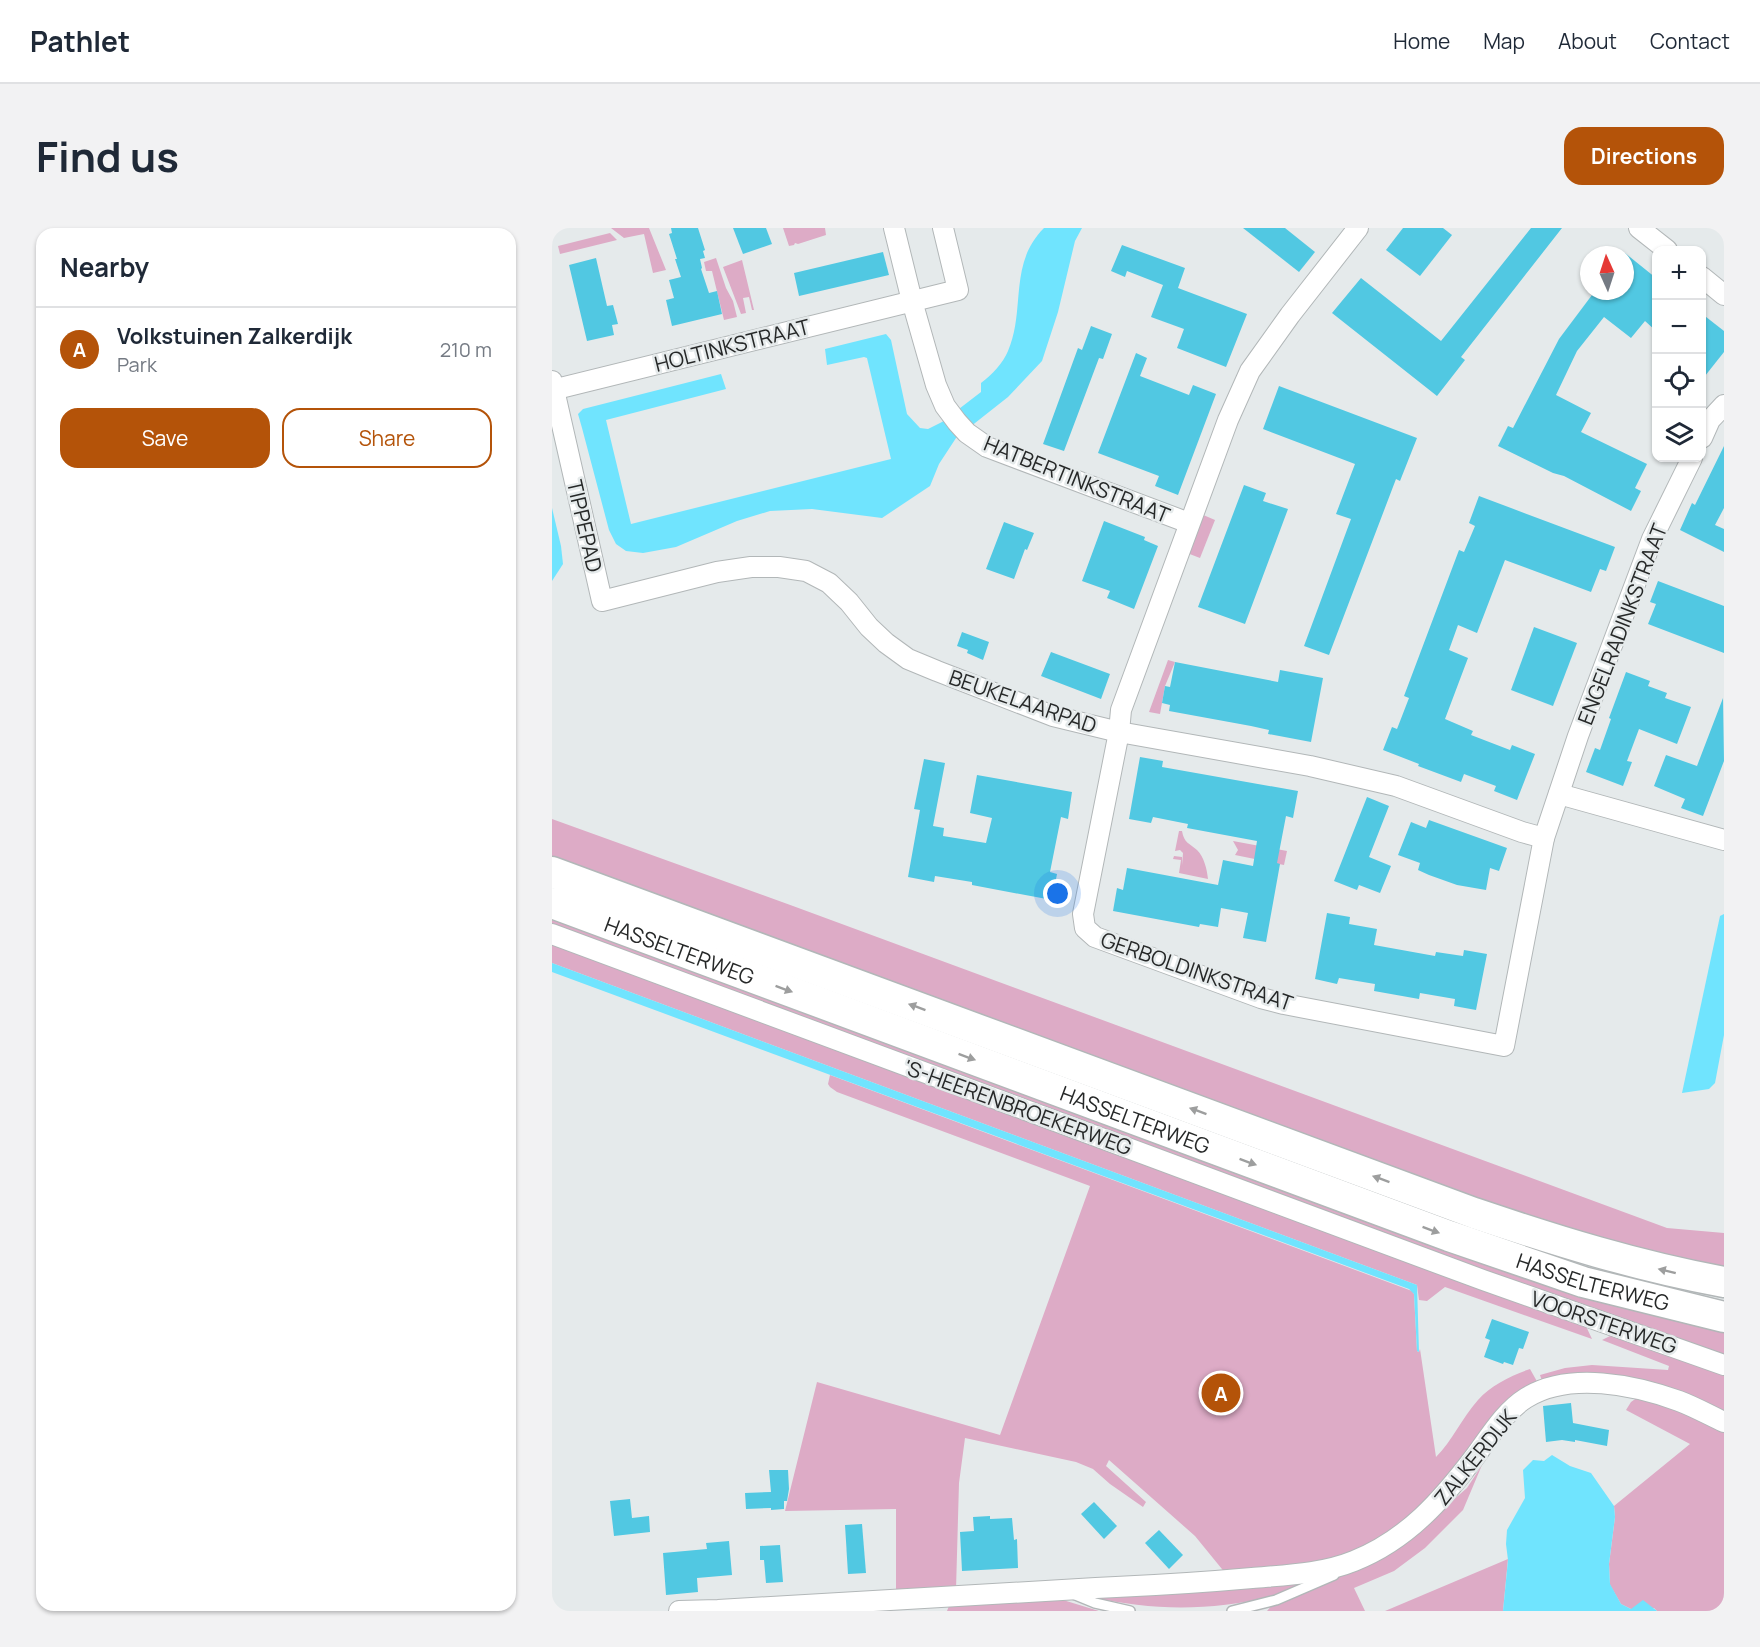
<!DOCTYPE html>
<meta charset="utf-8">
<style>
body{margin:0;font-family:Manrope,sans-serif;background:#f2f2f3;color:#1f2937}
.controls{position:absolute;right:18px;top:18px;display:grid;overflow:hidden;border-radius:12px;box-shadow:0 2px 4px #0004}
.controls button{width:54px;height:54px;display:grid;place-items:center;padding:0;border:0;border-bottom:2px solid #e0e1e3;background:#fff;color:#1f2937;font:30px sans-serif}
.compass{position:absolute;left:1028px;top:18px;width:54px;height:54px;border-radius:50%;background:#fff;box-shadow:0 2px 4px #0004;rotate:357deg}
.you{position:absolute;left:506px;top:666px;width:21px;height:21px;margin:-15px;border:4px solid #fff;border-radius:50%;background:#1a73e8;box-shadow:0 0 0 9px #1a73e833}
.badge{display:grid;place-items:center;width:39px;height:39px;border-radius:50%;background:#b45309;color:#fff;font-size:20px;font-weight:700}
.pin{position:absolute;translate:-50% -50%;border:3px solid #fff;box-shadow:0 2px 6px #0006}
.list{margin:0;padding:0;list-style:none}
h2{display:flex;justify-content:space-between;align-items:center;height:78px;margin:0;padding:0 24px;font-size:26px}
h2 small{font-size:20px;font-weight:400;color:#747a83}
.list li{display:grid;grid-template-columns:39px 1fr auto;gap:18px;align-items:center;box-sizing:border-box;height:84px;padding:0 24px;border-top:2px solid #e0e1e3}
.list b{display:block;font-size:22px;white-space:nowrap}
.list p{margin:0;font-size:20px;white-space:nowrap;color:#747a83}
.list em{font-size:20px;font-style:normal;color:#747a83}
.actions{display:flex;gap:12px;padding:18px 24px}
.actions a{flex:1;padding:14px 0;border:2px solid #b45309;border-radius:18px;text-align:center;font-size:21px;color:#b45309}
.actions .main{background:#b45309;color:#fff}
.icon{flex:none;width:33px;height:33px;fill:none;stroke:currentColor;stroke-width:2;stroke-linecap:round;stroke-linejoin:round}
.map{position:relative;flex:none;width:1172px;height:1383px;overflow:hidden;border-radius:18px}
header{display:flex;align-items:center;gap:36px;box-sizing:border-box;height:84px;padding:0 30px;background:#fff;border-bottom:2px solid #e0e1e3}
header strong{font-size:28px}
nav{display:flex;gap:33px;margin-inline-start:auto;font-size:21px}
.intro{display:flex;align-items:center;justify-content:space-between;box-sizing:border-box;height:144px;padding:0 36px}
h1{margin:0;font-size:42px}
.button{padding:15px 27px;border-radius:18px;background:#b45309;color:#fff;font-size:21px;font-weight:700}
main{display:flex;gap:36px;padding:0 36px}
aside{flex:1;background:#fff;border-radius:18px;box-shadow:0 2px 4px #0004}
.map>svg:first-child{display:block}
.green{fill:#ddabc6}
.water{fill:#70e4fe}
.building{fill:#51c8e2}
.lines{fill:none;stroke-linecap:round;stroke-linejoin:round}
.lane-casing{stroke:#b2b7b8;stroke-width:12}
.street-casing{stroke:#b2b7b8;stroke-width:22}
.primary-casing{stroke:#b2b7b8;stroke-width:33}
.lane{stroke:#fff;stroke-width:9}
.street{stroke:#fff;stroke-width:20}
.primary{stroke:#fff;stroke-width:30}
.oneway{fill:#9d9e9e}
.labels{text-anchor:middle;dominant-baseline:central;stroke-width:5;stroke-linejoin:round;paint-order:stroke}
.street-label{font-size:21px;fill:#262828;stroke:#e5eaeb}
</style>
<header>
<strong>Pathlet</strong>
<nav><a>Home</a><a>Map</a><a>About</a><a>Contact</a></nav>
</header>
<div class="intro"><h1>Find us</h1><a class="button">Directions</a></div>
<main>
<aside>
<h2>Nearby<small></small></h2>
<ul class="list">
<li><span class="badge">A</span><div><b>Volkstuinen Zalkerdijk</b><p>Park</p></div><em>210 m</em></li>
</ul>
<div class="actions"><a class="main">Save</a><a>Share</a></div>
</aside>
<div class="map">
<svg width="1172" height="1383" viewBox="0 0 1172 1383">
<rect width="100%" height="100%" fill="#e5eaeb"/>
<g class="green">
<polygon points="59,0 97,0 114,42 101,45 92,6 72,10"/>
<polygon points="231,0 273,0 274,7 246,16 243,15 242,17 237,18"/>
<polygon points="58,5 65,12 8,26 6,18"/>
<polygon points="164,30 174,60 181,73 185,89 172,92 160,43 154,43 152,34"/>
<polygon points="190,32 202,82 200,82 197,69 191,70 194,85 189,86 171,39"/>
<polygon points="649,286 663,292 648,330 635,325"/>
<polygon points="616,432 623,434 613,458 608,486 597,484"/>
<polygon points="0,591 241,678 1115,1000 1172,1005 1172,1045 1070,1023 0,634"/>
<path d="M 627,603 L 630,603 C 632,615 637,615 645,622 C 652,629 655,641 656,651 L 627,645 L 629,632 L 621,631 L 622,628 L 630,629 L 630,637 L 631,625 L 628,622 L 623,623 Z"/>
<polygon points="681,613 735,623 732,637 683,627 686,622"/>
<polygon points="0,684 1172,1098 1172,1129 988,1066 0,700"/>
<polygon points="0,713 1032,1094 1040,1111 893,1059 875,1073 867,1072 865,1057 0,735"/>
<path d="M 278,847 L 860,1063 L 862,1066 L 865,1123 L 867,1124 L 868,1121 L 884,1229 C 900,1213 910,1190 926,1172 C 939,1157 960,1147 978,1141 L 987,1157 L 851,1301 L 779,1336 L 674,1346 L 643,1308 L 557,1232 L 554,1238 L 594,1274 L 591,1279 L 558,1256 L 541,1241 L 524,1234 L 413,1210 L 407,1255 L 404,1362 L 344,1366 L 344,1281 L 233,1283 L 265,1154 L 448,1207 L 538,958 L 285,864 L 278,859 L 276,856 Z"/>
<polygon points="1064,1105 1172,1143 1172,1184 1124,1165 991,1156 988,1147 1013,1140 1040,1137 1116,1142 1117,1138 1050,1112"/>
<polygon points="1089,1167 1172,1199 1172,1383 1105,1383 1102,1380 1079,1381 1069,1376 1058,1357 1057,1336 1063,1289 1062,1278 1138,1216 1074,1182 1079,1174"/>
<polygon points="930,1237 911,1282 873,1320 842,1343 802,1360 813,1383 715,1383 722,1375 785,1350 824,1329 863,1305 915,1260"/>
<polygon points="956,1331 951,1383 833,1383"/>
<path d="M 765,1351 C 751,1357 736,1364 722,1368 C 658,1383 603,1383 539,1369 Z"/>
<polygon points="511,1372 547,1383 395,1383 397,1378"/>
</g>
<g class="water">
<path d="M 492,0 L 530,0 L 523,13 L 506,84 L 490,133 L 456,169 L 404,210 L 387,236 L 378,258 L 330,290 L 260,281 L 218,283 L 185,293 L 124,319 L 91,325 L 74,323 L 64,316 L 57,302 L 30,200 L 26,186 L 31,181 L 169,146 L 174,161 L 54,192 L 79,296 L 339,231 L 315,130 L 312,129 L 275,137 L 273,121 L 334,106 L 339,112 L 355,186 L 368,200 L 376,201 L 390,194 L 429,164 L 429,155 C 440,147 451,135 456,123 C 474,81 456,36 492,0 Z"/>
<polygon points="0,280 9,318 11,336 0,353"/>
<polygon points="1172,686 1172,807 1163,855 1157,861 1130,865 1168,688"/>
<polygon points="0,735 865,1057 867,1124 865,1123 862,1066 857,1061 0,744"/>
<polygon points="1000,1227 1018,1238 1039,1245 1062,1278 1063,1289 1057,1336 1058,1356 1069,1376 1079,1381 1091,1372 1105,1383 951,1383 956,1332 954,1316 955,1302 973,1270 971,1242 981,1232 992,1233"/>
</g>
<g class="building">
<polygon points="119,0 146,0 153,22 151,23 153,30 148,31 150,40 149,41 157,65 165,63 170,86 120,98 114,72 122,70 117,52 129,49 123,31 125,31 117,6 120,5"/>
<polygon points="181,0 214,0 220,16 191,26"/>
<polygon points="691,0 733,0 763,24 747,44"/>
<polygon points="851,0 891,0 900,7 868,48 834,22"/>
<polygon points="979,0 1010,0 909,129 913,132 885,168 780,85 809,50 889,113"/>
<polygon points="570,17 633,40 626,60 695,86 674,139 625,120 632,101 599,89 611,57 575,43 573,49 559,43"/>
<polygon points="331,24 337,47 247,68 242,45"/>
<polygon points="1073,25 1104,50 1104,103 1093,93 1079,110 1052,89 1025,123 1004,167 1039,185 1029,204 1095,236 1083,260 1089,263 1079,283 1012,248 1001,245 946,218 956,198 961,200 1007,111 1043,63 1073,63"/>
<polygon points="44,30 55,78 61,77 66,96 60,97 62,107 35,113 17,37"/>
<polygon points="1149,85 1172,103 1172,124 1149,153"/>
<polygon points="539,98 560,106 551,131 547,130 512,223 491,216 526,120 530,122"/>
<polygon points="584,125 595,130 588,148 637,167 641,157 664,166 626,267 603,258 607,248 546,225"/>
<polygon points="727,158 865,210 848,253 844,251 777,427 752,418 799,291 784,286 803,236 711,201"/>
<polygon points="1172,218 1172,280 1163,297 1172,301 1172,324 1128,302 1140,275 1143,277"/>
<polygon points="692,257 714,265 711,273 736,281 693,396 646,379"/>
<polygon points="927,268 1063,319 1054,343 1048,341 1039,364 953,332 925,405 906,397 897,422 916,430 893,491 921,503 919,507 958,522 960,517 983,526 965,572 942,563 944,558 912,546 909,554 866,538 867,536 831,522 840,499 845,501 857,470 852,468 907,322 912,324 923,298 917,295"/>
<polygon points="552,293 593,309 592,312 606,318 582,381 555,370 558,363 530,353"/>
<polygon points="452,294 482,305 475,322 473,321 462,351 434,341"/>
<polygon points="1106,353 1172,378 1172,425 1096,396 1104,376 1098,374"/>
<polygon points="982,399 1025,415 1001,478 959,462"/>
<polygon points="410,404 437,414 431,432 415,425 416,422 405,418"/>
<polygon points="499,424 558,446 549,471 489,448"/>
<polygon points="623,434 726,454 728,442 771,450 759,514 716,506 717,502 699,498 617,483 618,477 610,475 613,458 618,459"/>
<polygon points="1074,444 1098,453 1096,458 1115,465 1113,470 1139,479 1125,516 1087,501 1075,533 1080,534 1071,558 1034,544 1043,520 1048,522 1059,491 1057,490"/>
<polygon points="1171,470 1172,533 1151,588 1129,580 1133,571 1102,558 1114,527 1145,538"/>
<polygon points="588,529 611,533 610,539 746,563 741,590 734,588 725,635 728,636 714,714 691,710 696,685 669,680 666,699 648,696 647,699 561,683 565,660 571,662 575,640 666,657 671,632 701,638 705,613 635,600 636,596 601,589 599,595 577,591"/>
<polygon points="372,531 393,535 381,598 392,600 391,608 434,615 440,590 418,585 425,547 520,564 516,591 509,589 498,644 505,646 500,672 420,657 420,654 383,648 382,654 356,649 368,582 362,581"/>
<polygon points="815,569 837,578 817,629 839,638 828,665 807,657 805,662 782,653"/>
<polygon points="877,592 955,620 947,643 938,640 934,662 905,657 877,647 866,642 868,635 846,627 859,594 874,600"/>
<polygon points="775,685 798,689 797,696 825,701 822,717 883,728 884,724 911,728 912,722 935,726 924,782 902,778 903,771 868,765 867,771 822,763 823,756 787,750 785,756 763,751"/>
<polygon points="940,1091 977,1104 971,1121 967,1120 961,1137 952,1134 951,1136 932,1129 938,1112 933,1110"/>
<polygon points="1019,1175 1021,1195 1057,1202 1055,1218 1023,1212 1023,1214 1010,1212 994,1214 991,1178"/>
<polygon points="217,1242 236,1242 237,1261 235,1273 232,1273 232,1281 219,1282 219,1280 194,1281 193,1265 219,1264"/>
<polygon points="78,1271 80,1290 97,1288 98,1304 62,1308 58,1273"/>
<polygon points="542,1274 565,1298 552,1311 529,1286"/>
<polygon points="438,1288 438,1291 460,1290 462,1312 465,1311 466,1340 410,1343 408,1304 422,1303 421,1289"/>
<polygon points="310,1296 314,1345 296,1346 293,1297"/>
<polygon points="607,1302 631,1327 617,1341 593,1315"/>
<polygon points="177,1313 180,1347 145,1350 146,1364 114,1367 111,1325 155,1321 154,1315"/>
<polygon points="228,1317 231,1354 214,1355 212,1332 208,1332 208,1318"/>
</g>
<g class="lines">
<g class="lane-casing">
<g id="lane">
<polyline points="521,1366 543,1375 578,1383"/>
<polyline points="680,1383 724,1372 782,1347"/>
</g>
</g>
<g class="street-casing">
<g id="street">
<polyline points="342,0 360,73 384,157 393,178 405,194 415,205 435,219 637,295"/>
<polyline points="806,0 738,87 698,143 676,192 569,482 567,504 531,686 533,700 543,709 709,770 732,776 952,818 992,610 1026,508 1100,311 1140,230"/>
<polyline points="1087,0 1115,22"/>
<polyline points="1150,49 1172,67"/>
<polyline points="0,153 50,373 165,344 199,339 227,339 254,343 277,355 297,374 317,399 334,415 356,431 385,443 501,488 567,504 758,538 844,558 970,604 992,610"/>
<polyline points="0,162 406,62 391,0"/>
<polyline points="1150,210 1158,192 1172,177"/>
<polyline points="1007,566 1172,612"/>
<polyline points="0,706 931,1052 1172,1137"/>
<path d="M 127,1383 L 166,1382 C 298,1374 431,1366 564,1359 C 609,1357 655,1354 700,1350 C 734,1347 770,1346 802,1333 C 855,1312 890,1272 924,1227 C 938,1208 953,1183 974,1170 C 1017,1143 1083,1157 1127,1173 C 1143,1179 1157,1187 1172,1194"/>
</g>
</g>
<g class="primary-casing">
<g id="primary">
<path d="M 0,644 L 922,985 C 1005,1013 1085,1038 1172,1054"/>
<path id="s1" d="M 0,675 L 897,1008 L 1031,1054 L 1172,1089"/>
</g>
</g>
<use href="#lane" class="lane"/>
<use href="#street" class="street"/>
<use href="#primary" class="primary"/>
</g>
<defs><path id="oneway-solid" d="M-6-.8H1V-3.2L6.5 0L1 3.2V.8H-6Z" transform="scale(1.5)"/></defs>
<g class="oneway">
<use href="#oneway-solid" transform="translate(232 761) rotate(20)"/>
<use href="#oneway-solid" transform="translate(365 779) rotate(-160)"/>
<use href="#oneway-solid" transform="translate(415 829) rotate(20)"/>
<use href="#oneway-solid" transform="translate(646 883) rotate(-160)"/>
<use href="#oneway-solid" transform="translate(696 934) rotate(20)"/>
<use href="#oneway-solid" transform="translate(829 951) rotate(-160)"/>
<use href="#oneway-solid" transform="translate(879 1002) rotate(20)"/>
<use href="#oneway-solid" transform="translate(1115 1043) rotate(-166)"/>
</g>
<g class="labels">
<g class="street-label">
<text transform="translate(180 117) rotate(-14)">HOLTINKSTRAAT</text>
<text transform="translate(525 251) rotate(22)">HATBERTINKSTRAAT</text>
<text transform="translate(33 298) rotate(77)">TIPPEPAD</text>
<text transform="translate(1070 396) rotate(-69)">ENGELRADINKSTRAAT</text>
<text transform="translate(471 473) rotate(19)">BEUKELAARPAD</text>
<text stroke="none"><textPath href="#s1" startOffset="136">HASSELTERWEG</textPath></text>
<text transform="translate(645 743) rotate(19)">GERBOLDINKSTRAAT</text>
<text transform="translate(466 879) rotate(20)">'S-HEERENBROEKERWEG</text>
<text stroke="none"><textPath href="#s1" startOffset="622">HASSELTERWEG</textPath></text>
<text stroke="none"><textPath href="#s1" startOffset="1108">HASSELTERWEG</textPath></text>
<text transform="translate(1052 1094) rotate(19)">VOORSTERWEG</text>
<text transform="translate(923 1229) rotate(-51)">ZALKERDIJK</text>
</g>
</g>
</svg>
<div class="controls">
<button>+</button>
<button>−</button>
<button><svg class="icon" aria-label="locate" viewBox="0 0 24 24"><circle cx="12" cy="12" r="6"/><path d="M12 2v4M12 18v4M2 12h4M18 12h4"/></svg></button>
<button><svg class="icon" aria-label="layers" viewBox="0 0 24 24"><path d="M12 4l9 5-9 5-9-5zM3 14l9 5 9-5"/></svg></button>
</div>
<svg class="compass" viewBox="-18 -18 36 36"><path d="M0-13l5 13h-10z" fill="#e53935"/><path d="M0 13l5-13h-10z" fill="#747a83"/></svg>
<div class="you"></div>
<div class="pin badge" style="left:669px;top:1165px">A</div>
</div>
</main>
